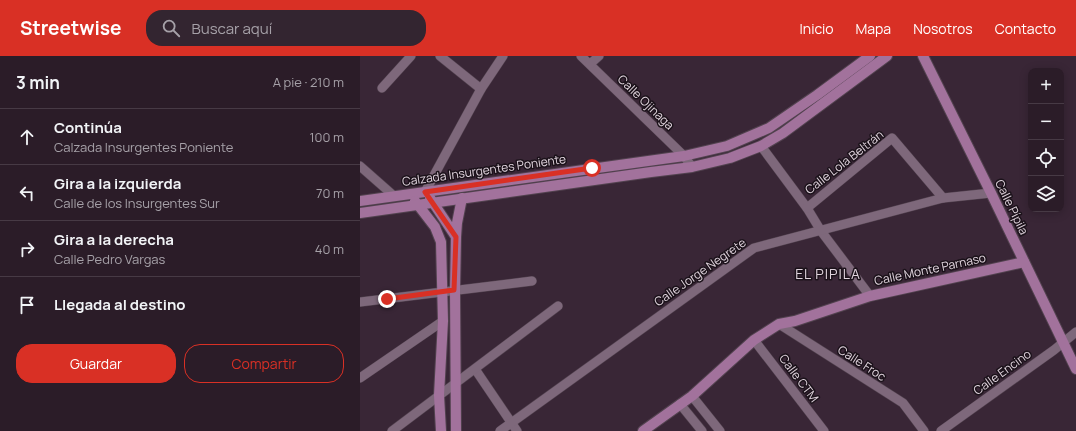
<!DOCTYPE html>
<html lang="es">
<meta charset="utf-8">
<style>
body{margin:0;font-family:Manrope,sans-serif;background:#332530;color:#f1f3f6}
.controls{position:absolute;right:12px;top:12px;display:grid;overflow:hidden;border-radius:8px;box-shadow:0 2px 10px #0003}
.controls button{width:36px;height:36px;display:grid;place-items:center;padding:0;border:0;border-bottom:1px solid #473a45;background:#2b1c28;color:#f1f3f6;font:20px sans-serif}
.stop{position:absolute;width:12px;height:12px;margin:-9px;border:3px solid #d93025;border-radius:50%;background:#fff}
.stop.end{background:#d93025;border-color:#fff;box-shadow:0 1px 4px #0008}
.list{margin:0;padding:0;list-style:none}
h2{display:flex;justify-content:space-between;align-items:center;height:52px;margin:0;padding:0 16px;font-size:17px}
h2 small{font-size:13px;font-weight:400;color:#a6a1a8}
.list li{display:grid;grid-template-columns:26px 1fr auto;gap:12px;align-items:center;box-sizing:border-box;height:56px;padding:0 16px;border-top:1px solid #473a45}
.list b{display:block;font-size:15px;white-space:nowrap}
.list p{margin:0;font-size:13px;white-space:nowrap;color:#a6a1a8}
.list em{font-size:13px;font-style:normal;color:#a6a1a8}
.actions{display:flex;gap:8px;padding:12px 16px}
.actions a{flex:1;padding:9px 0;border:1px solid #d93025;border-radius:16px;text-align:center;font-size:14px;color:#d93025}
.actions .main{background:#d93025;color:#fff}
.icon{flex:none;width:22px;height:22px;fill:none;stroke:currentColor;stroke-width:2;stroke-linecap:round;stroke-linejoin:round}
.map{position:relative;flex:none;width:716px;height:375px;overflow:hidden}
header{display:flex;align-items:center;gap:24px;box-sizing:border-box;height:56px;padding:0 20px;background:#d93025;color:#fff}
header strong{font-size:19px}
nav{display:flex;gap:22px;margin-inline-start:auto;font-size:14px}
.search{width:280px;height:36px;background:#332530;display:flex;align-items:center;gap:10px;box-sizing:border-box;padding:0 14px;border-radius:16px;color:#a6a1a8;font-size:15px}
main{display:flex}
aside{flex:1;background:#2b1c28}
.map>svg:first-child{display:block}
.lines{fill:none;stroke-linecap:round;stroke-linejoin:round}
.street-casing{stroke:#52424f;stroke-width:10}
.secondary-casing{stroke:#52424f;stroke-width:12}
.street{stroke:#7e687b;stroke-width:9}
.secondary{stroke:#a2729c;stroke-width:10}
.route{stroke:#d93025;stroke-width:5}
.labels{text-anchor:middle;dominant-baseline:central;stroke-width:3;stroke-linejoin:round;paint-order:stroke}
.street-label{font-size:12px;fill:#e1d4de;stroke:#1b121a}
.quarter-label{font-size:14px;letter-spacing:1px;fill:#e1d4de;stroke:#1b121a}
</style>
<header>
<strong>Streetwise</strong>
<div class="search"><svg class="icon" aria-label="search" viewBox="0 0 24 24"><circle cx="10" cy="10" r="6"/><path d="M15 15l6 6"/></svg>Buscar aquí</div>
<nav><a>Inicio</a><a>Mapa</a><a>Nosotros</a><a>Contacto</a></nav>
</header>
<main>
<aside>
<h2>3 min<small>A pie · 210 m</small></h2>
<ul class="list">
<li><svg class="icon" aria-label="ahead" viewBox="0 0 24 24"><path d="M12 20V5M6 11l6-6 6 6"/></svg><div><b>Continúa</b><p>Calzada Insurgentes Poniente</p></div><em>100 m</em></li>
<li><svg class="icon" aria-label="left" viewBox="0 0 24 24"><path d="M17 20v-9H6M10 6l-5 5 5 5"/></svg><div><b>Gira a la izquierda</b><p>Calle de los Insurgentes Sur</p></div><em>70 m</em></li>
<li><svg class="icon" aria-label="right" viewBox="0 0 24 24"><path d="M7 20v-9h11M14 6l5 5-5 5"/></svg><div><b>Gira a la derecha</b><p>Calle Pedro Vargas</p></div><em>40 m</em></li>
<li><svg class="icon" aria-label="arrive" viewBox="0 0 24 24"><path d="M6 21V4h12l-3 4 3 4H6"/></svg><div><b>Llegada al destino</b></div></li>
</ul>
<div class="actions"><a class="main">Guardar</a><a>Compartir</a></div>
</aside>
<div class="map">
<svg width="716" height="375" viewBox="0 0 716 375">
<rect width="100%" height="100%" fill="#392636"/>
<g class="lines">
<g class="street-casing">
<g id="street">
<polyline points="80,0 121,33"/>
<polyline points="221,0 324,100 332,111"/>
<polyline points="230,8 239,0"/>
<polyline points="22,32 51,0"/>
<polyline points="401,90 447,152 461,175 510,240"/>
<polyline points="0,110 34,140"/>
<polyline points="65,136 121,33 143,0"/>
<polyline points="447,152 532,82 583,142"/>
<polyline points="0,246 172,225"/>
<polyline points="419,268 543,347 564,375"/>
<polyline points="394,284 464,375"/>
<polyline points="115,313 157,375"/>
<polyline points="0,322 83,265"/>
<polyline points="332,340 360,375"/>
<polyline points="320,348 342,375"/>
<path d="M 32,375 C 87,333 143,292 198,250"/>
<polyline points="140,375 394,192 583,142 631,137"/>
<polyline points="581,375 694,294 716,276"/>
</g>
</g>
<g class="secondary-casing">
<g id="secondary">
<polyline points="563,0 631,137 716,313"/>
<polyline points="70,142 96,181"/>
<polyline points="0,145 324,100 367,90 409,72 457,39 510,0"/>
<polyline points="55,145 75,171 81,186 83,265 79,339 81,375"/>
<polyline points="0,157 291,116 332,111 370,102 401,90 423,77 527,0"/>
<polyline points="96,375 95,234 96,181 97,167 102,142"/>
<polyline points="283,375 332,340 394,284 419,268 435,265 510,240 664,206"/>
</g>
</g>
<use href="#street" class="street"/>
<use href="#secondary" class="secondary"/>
</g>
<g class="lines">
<polyline class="route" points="27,243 94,234 96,181 65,136 232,112"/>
</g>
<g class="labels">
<g class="street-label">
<text transform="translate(286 46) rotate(44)">Calle Ojinaga</text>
<text transform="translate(484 106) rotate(-38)">Calle Lola Beltrán</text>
<text transform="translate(124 114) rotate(-8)">Calzada Insurgentes Poniente</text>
<text transform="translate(652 151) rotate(64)">Calle Pípila</text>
<text transform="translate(570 213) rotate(-12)">Calle Monte Parnaso</text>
<text transform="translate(340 216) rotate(-35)">Calle Jorge Negrete</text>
<text transform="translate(502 307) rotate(33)">Calle Froc</text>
<text transform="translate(642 316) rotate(-36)">Calle Encino</text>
<text transform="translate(439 322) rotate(53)">Calle CTM</text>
</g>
<g class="quarter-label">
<text x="468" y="217">EL PIPILA</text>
</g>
</g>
</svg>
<div class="controls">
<button>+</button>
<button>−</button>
<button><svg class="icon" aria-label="locate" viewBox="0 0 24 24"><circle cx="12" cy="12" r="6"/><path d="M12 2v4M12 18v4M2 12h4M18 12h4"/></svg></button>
<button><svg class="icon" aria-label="layers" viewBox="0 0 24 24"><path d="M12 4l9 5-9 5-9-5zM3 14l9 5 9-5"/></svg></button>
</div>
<div class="stop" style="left:232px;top:112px"></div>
<div class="stop end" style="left:27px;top:243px"></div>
</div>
</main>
